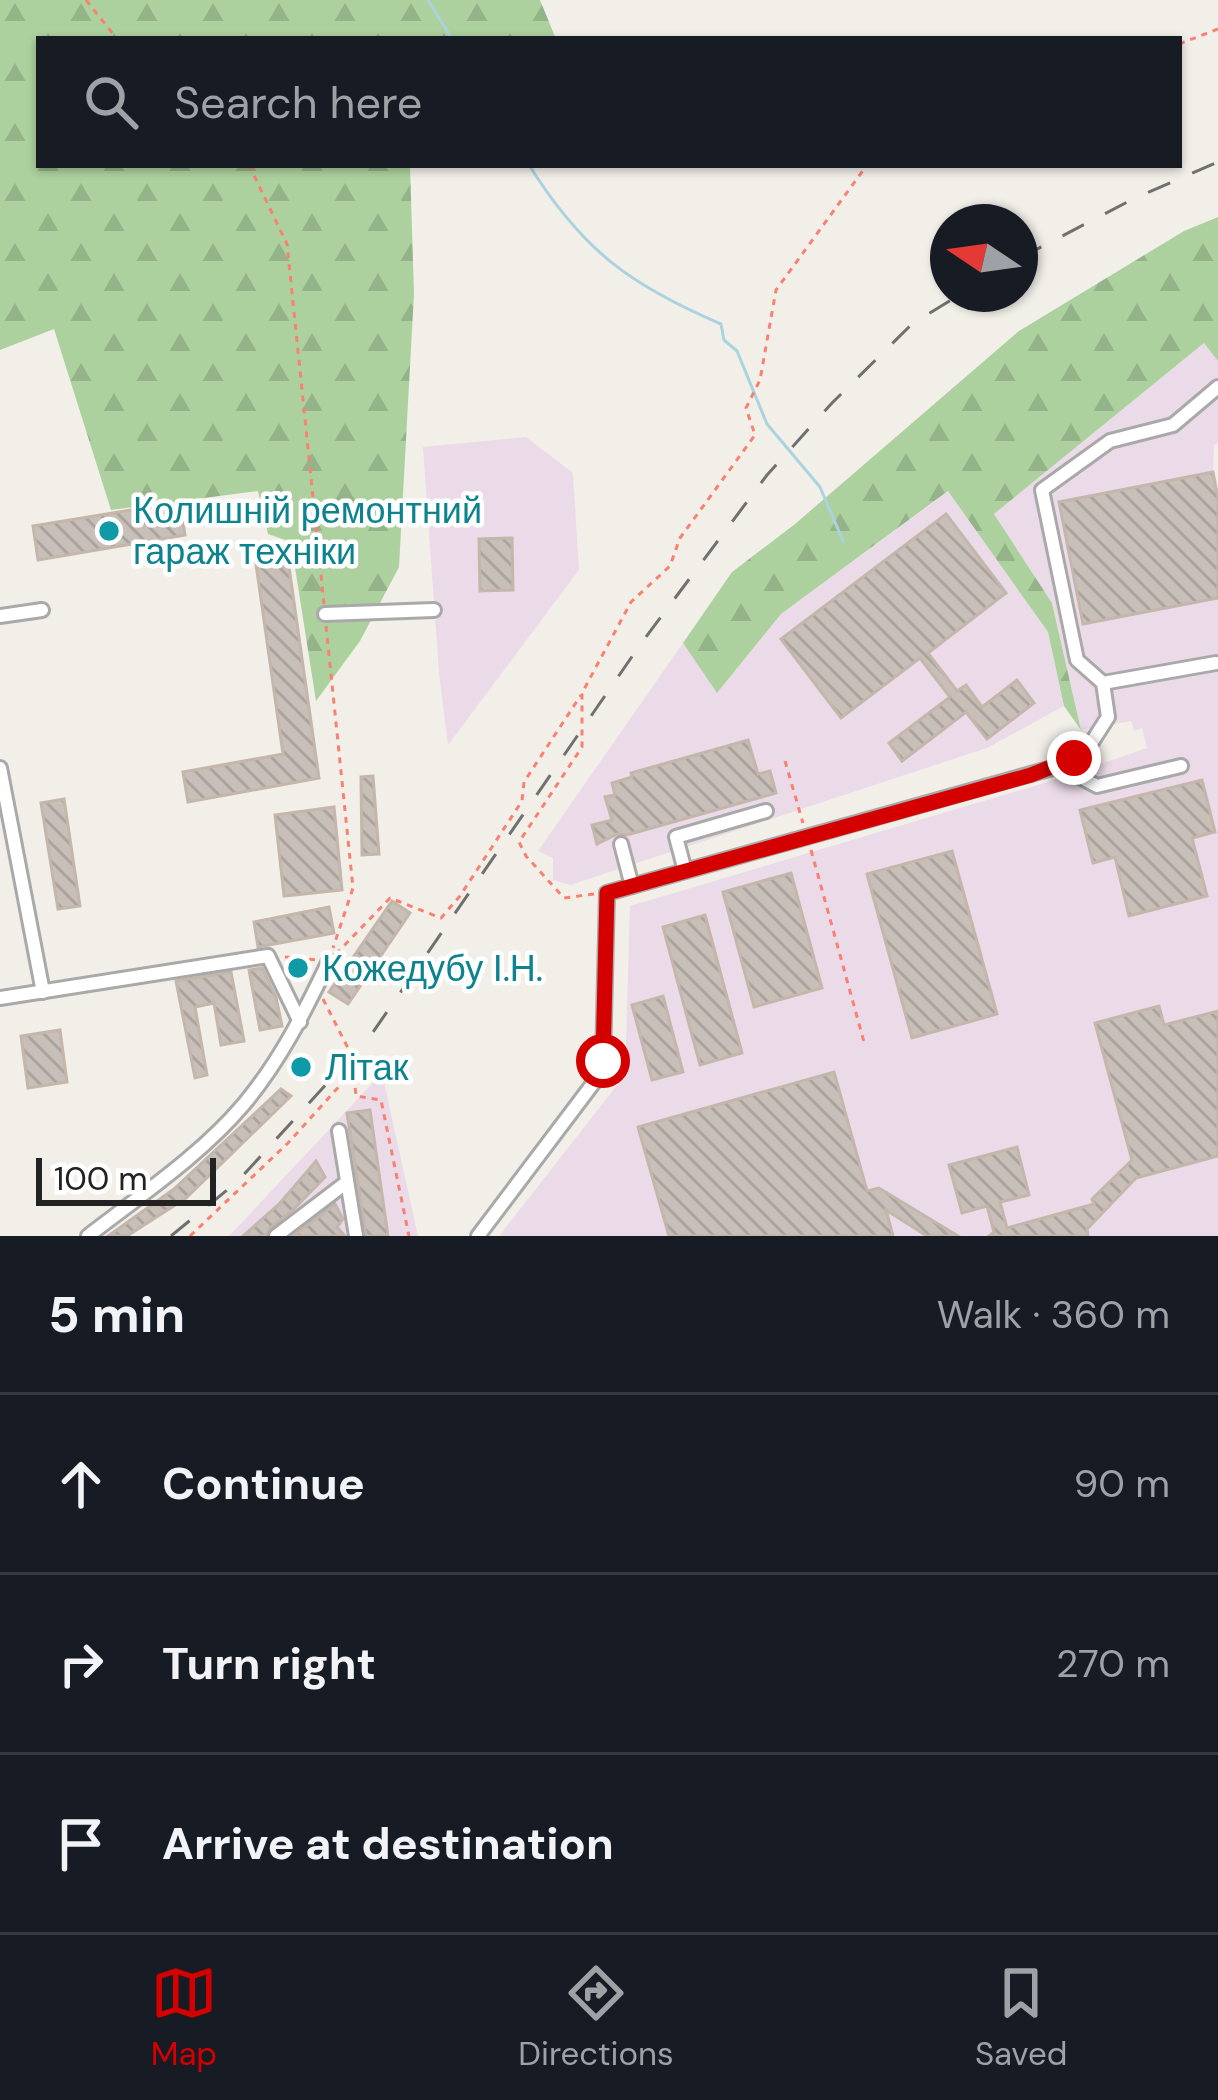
<!DOCTYPE html>
<meta charset="utf-8">
<style>
body{margin:0;font-family:"DM Sans",sans-serif;background:#242831;color:#f1f3f6}
.compass{position:absolute;left:930px;top:204px;width:108px;height:108px;border-radius:50%;background:#171b24;box-shadow:0 3px 9px #0004;rotate:283deg}
.scale{position:absolute;left:36px;bottom:30px;width:180px;box-sizing:border-box;padding-left:12px;border:6px solid #222;border-top:0;font-size:33px;line-height:42px;white-space:nowrap;color:#222;-webkit-text-stroke:9px #fff;paint-order:stroke}
.stop{position:absolute;width:36px;height:36px;margin:-27px;border:9px solid #d40000;border-radius:50%;background:#fff}
.stop.end{background:#d40000;border-color:#fff;box-shadow:0 3px 12px #0008}
.list{margin:0;padding:0;list-style:none}
h2{display:flex;justify-content:space-between;align-items:center;height:156px;margin:0;padding:0 48px;font-size:51px}
h2 small{font-size:39px;font-weight:400;color:#9ea1a6}
.list li{display:grid;grid-template-columns:78px 1fr auto;gap:36px;align-items:center;box-sizing:border-box;height:180px;padding:0 48px;border-top:3px solid #363941}
.list b{display:block;font-size:45px;white-space:nowrap}
.list em{font-size:39px;font-style:normal;color:#9ea1a6}
.icon{flex:none;width:66px;height:66px;fill:none;stroke:currentColor;stroke-width:2;stroke-linecap:round;stroke-linejoin:round}
.map{position:relative;flex:none;width:1218px;height:1236px;overflow:hidden}
.search{position:absolute;background:#171b24;box-shadow:0 3px 9px #0004;left:36px;right:36px;top:36px;height:132px;display:flex;align-items:center;gap:30px;box-sizing:border-box;padding:0 42px;border-radius:0px;color:#9ea1a6;font-size:45px}
.sheet{height:696px;background:#171b24}
nav{display:flex;justify-content:space-around;align-items:center;box-sizing:border-box;height:168px;border-top:3px solid #363941;background:#171b24;font-size:33px;color:#9ea1a6}
nav a{display:grid;justify-items:center;gap:6px}
nav .on{color:#d40000}
.map>svg:first-child{display:block}
.industrial{fill:#ebdbe8}
.forest{fill:url(#forest-firs)}
.lines{fill:none;stroke-linecap:round;stroke-linejoin:round}
.stream{stroke:#aad3df;stroke-width:3}
.building{fill:url(#building-back-hatch);stroke:#c4b6ab;stroke-width:3}
.minor-casing{stroke:#a9a9a9;stroke-width:18}
.path{stroke:#fa8072;stroke-width:3;stroke-dasharray:6 6;stroke-linecap:butt}
.minor{stroke:#fff;stroke-width:12}
.rail{stroke:#707070;stroke-width:3;stroke-dasharray:24 24;stroke-linecap:butt}
.route{stroke:#d40000;stroke-width:15}
.culture-dot{fill:#0f9aa8;stroke:#fff;stroke-width:4.5}
.labels{text-anchor:middle;dominant-baseline:central;stroke-width:9;stroke-linejoin:round;paint-order:stroke}
.culture-label{font-size:36px;fill:#0d838f;stroke:#fff;text-anchor:start}
</style>
<div class="map">
<svg width="1218" height="1236" viewBox="0 0 1218 1236">
<defs>
<pattern id="forest-firs" width="22" height="20" patternUnits="userSpaceOnUse" patternTransform="scale(3)"><rect width="22" height="20" fill="#add19e"/><path d="M5 1l3.5 6h-7zM16 11l3.5 6h-7z" fill="#95b388"/></pattern>
<pattern id="building-back-hatch" width="6" height="6" patternUnits="userSpaceOnUse" patternTransform="scale(3)"><rect width="6" height="6" fill="#c7bfb8"/><path d="M-1 5l2 2M0 0l6 6M5-1l2 2" fill="none" stroke="#aba49e"/></pattern>
</defs>
<rect width="100%" height="100%" fill="#f2efe9"/>
<g class="industrial">
<polygon points="1205,342 1218,361 1218,443 1214,445 1213,472 1218,499 1218,1236 499,1236 625,1075 630,906 1051,781 1147,748 1142,728 1134,731 1131,721 1081,730 1052,603 994,514"/>
<polygon points="526,437 573,473 579,570 448,745 439,673 423,447"/>
<polygon points="949,491 1048,632 1064,706 987,748 570,885 553,880 553,858 538,851 683,643 718,692 781,614"/>
<polygon points="382,1073 418,1236 228,1236 232,1233"/>
</g>
<g class="forest">
<polygon points="0,0 540,0 556,39 39,39 39,165 410,165 414,294 399,567 360,641 316,701 291,542 268,534 258,491 111,510 54,329 0,350"/>
<polygon points="1218,217 1218,361 1204,343 994,514 1052,603 1081,730 1064,706 1048,632 948,491 781,614 717,693 683,643 732,572 795,524 1019,331 1184,231"/>
</g>
<g class="lines">
<g class="stream">
<polyline points="428,0 452,39"/>
<path d="M 529,165 C 583,251 630,285 721,324 L 724,340 L 737,351 L 767,424 L 820,487 L 843,541"/>
</g>
</g>
<g class="building">
<polygon points="1213,472 1218,499 1218,598 1083,624 1059,502"/>
<polygon points="180,502 185,535 38,560 33,526"/>
<polygon points="946,514 1006,593 928,653 957,691 966,685 982,707 1017,680 1034,703 987,739 966,712 902,761 889,743 950,697 920,658 841,718 781,639"/>
<polygon points="512,538 513,590 480,591 479,539"/>
<polygon points="286,546 319,778 188,802 183,772 283,754 254,550"/>
<polygon points="748,740 758,774 770,771 776,793 627,835 617,834 597,844 592,825 612,820 605,797 615,795 612,783 632,777 631,773"/>
<polygon points="373,776 379,854 362,855 361,777"/>
<polygon points="1202,780 1215,832 1192,838 1207,896 1129,916 1115,857 1093,863 1080,810"/>
<polygon points="64,799 80,906 58,909 41,803"/>
<polygon points="334,807 342,890 284,896 275,815"/>
<polygon points="952,851 997,1014 912,1038 867,874"/>
<polygon points="791,873 822,988 754,1007 723,892"/>
<polygon points="392,901 410,913 348,1004 329,992"/>
<polygon points="329,907 334,933 258,947 254,922"/>
<polygon points="705,915 742,1053 700,1065 663,927"/>
<polygon points="262,968 276,997 282,1026 260,1030 249,970"/>
<polygon points="231,972 244,1041 221,1045 214,1003 195,1007 207,1075 195,1078 176,981"/>
<polygon points="663,996 683,1072 652,1080 632,1005"/>
<polygon points="1159,1006 1164,1025 1218,1011 1218,1156 1136,1178 1087,1229 1088,1236 989,1236 994,1232 987,1206 962,1213 949,1165 1017,1147 1029,1195 1000,1202 1007,1228 1094,1204 1092,1199 1132,1160 1095,1023"/>
<polygon points="60,1030 67,1082 28,1088 21,1036"/>
<polygon points="834,1072 867,1191 879,1188 958,1236 927,1236 886,1210 893,1236 669,1236 638,1127"/>
<polygon points="281,1089 291,1096 186,1198 127,1236 108,1236 174,1189"/>
<polygon points="370,1110 388,1236 366,1236 347,1113"/>
<polygon points="316,1161 325,1177 294,1209 270,1228 266,1236 243,1236 280,1203"/>
<polygon points="335,1204 343,1219 337,1227 345,1236 293,1236"/>
</g>
<g class="lines">
<g class="minor-casing">
<g id="minor">
<polyline points="325,614 434,610"/>
<polyline points="0,616 42,610"/>
<polyline points="1103,683 1216,663"/>
<polyline points="1059,766 1097,786 1181,766"/>
<polyline points="0,768 43,992"/>
<polyline points="621,844 632,886"/>
<polyline points="685,871 676,837 766,811"/>
<polyline points="0,998 268,956 300,1022"/>
<polyline points="339,1131 356,1236"/>
<path d="M 88,1236 C 141,1195 201,1155 244,1104 C 280,1061 305,1011 329,961"/>
<polyline points="276,1236 347,1182"/>
<polyline points="478,1236 598,1077 603,1061 607,893 1059,766 1092,742 1108,717 1103,683 1077,660 1042,490 1110,441 1173,425 1218,387"/>
</g>
</g>
<g class="path">
<polyline points="86,0 117,39"/>
<polyline points="1179,44 1218,29"/>
<polyline points="249,165 287,244 324,604"/>
<polyline points="326,626 353,888 333,948"/>
<polyline points="785,761 803,823"/>
<polyline points="811,850 864,1042"/>
<polyline points="594,894 564,898 526,856 519,842 582,747 582,693 631,602 670,566 680,538 755,435 746,408 760,380 776,290 867,165"/>
<polyline points="336,954 390,898 441,918 460,896 522,801 524,782 581,695"/>
<polyline points="285,957 317,960"/>
<polyline points="323,999 352,1056 356,1096 381,1100 409,1236"/>
<polyline points="190,1236 288,1143 353,1071"/>
</g>
<use href="#minor" class="minor"/>
<g class="rail">
<polyline points="1020,258 1135,198 1218,162"/>
<polyline points="171,1236 238,1181 371,1035 640,645 767,475 832,403 912,324 961,294"/>
</g>
</g>
<g class="lines">
<polyline class="route" points="603,1061 607,893 1031,775 1074,758"/>
</g>
<g class="culture-dot">
<circle cx="109" cy="531" r="12"/>
<circle cx="298" cy="968" r="12"/>
<circle cx="301" cy="1067" r="12"/>
</g>
<g class="labels">
<g class="culture-label">
<text x="133" y="510">Колишній ремонтний<tspan x="133" dy="41">гараж техніки</tspan></text>
<text x="322" y="968">Кожедубу І.Н.</text>
<text x="325" y="1067">Літак</text>
</g>
</g>
</svg>
<svg class="compass" viewBox="-18 -18 36 36"><path d="M0-13l5 13h-10z" fill="#e53935"/><path d="M0 13l5-13h-10z" fill="#9ea1a6"/></svg>
<div class="scale">100 m</div>
<div class="stop" style="left:603px;top:1061px"></div>
<div class="stop end" style="left:1074px;top:758px"></div>
<div class="search"><svg class="icon" aria-label="search" viewBox="0 0 24 24"><circle cx="10" cy="10" r="6"/><path d="M15 15l6 6"/></svg>Search here</div>
</div>
<section class="sheet">
<h2>5 min<small>Walk · 360 m</small></h2>
<ul class="list">
<li><svg class="icon" aria-label="ahead" viewBox="0 0 24 24"><path d="M12 20V5M6 11l6-6 6 6"/></svg><div><b>Continue</b></div><em>90 m</em></li>
<li><svg class="icon" aria-label="right" viewBox="0 0 24 24"><path d="M7 20v-9h11M14 6l5 5-5 5"/></svg><div><b>Turn right</b></div><em>270 m</em></li>
<li><svg class="icon" aria-label="arrive" viewBox="0 0 24 24"><path d="M6 21V4h12l-3 4 3 4H6"/></svg><div><b>Arrive at destination</b></div></li>
</ul>
</section>
<nav>
<a class="on"><svg class="icon" aria-label="map" viewBox="0 0 24 24"><path d="M3 6l6-2 6 2 6-2v14l-6 2-6-2-6 2zM9 4v14M15 6v14"/></svg>Map</a>
<a><svg class="icon" aria-label="directions" viewBox="0 0 24 24"><path d="M12 3l9 9-9 9-9-9zM9 14v-3h6M13 9l2 2-2 2"/></svg>Directions</a>
<a><svg class="icon" aria-label="saved" viewBox="0 0 24 24"><path d="M7 4h10v16l-5-4-5 4z"/></svg>Saved</a>
</nav>
